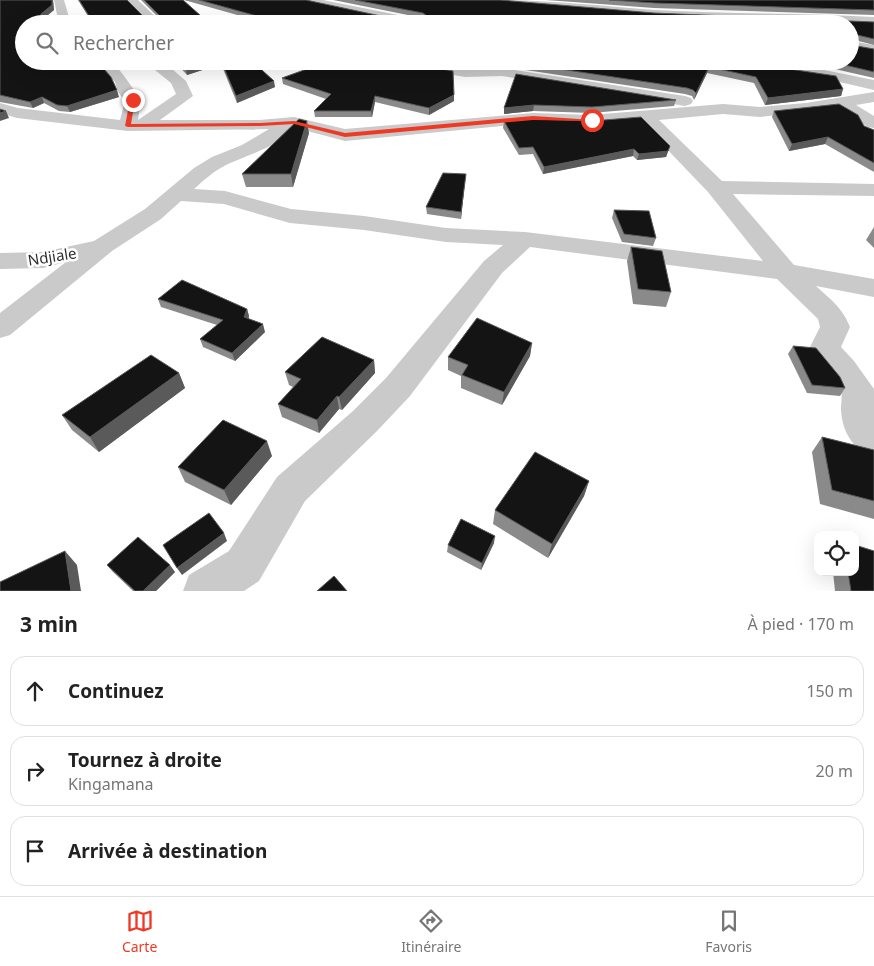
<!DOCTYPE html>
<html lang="fr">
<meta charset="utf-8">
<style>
body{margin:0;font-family:"Noto Sans",sans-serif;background:#f2f2f2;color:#222}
.controls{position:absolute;right:15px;bottom:15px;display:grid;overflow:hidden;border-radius:10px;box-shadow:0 5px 20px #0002}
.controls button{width:45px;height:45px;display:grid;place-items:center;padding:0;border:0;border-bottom:1px solid #e0e0e0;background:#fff;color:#222;font:25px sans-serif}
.stop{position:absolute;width:15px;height:15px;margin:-11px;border:4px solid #ee3a25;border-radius:50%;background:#fff}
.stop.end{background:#ee3a25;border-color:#fff;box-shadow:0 1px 5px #0008}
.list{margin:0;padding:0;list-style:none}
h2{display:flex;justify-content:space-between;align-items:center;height:65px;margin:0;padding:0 20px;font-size:21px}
h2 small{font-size:16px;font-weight:400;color:#767676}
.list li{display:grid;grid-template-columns:32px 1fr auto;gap:15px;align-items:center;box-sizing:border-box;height:70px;margin:0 10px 10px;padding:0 10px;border:1px solid #e0e0e0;border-radius:15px}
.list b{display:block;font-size:19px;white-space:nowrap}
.list p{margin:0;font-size:16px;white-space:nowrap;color:#767676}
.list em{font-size:16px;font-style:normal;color:#767676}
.icon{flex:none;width:28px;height:28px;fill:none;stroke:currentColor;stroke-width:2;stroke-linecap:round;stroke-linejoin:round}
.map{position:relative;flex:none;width:874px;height:591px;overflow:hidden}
.search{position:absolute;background:#fff;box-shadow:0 5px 20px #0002;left:15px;right:15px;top:15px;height:55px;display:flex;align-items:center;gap:12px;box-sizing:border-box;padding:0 18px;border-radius:28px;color:#767676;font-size:19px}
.sheet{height:305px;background:#fff}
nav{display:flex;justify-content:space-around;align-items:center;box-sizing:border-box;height:70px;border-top:1px solid #e0e0e0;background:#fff;font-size:14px;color:#767676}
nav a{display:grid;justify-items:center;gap:2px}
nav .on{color:#ee3a25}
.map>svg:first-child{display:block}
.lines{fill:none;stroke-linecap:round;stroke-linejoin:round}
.street{fill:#cacaca;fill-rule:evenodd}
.wall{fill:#8a8a8a}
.shaded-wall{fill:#5a5a5a}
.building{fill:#141414;stroke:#5a5a5a}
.route{fill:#ee3a25}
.labels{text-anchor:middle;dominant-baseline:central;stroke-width:5;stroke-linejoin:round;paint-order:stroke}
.street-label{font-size:15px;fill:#2d2d2d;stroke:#fff}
</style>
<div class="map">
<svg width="874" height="591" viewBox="0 0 874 591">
<rect width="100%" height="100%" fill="#fff"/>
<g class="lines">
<g class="street">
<polygon points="54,0 64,0 71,24 59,24"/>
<polygon points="127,0 138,0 163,24 150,24"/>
<polygon points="302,0 323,0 423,20 429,24 405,24 307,3"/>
<path d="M 495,0 C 548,0 601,6 654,10 C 727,14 801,13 874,17 L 874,25 L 653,16 L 500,3 Z"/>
<polygon points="850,41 874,45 874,53 850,49"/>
<path d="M 96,61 L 111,61 C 124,74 131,86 141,100 L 138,120 L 176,94 L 171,83 L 144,61 L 161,61 L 172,69 L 186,81 L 193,96 L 160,120 L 259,120 L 294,117 L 345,129 L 533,113 L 591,115 L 723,104 L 760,107 L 806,103 L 874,92 L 874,102 L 856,105 L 874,116 L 874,128 L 868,127 L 837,108 L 760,117 L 723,114 L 659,120 L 722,181 L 874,184 L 874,196 L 733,194 L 794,265 L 874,279 L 874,297 L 816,286 C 831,300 842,307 850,327 L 841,347 L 854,361 L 874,389 L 874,457 C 853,450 842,432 841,409 C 841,402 843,395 840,389 C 832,374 817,364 809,349 L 820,327 L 818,319 L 777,279 L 530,247 L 502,273 L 410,396 L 377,431 L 305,501 L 259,581 L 244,591 L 183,591 L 189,575 L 229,551 L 277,477 L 353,411 L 386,378 L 484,261 L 503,245 L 446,242 L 364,230 L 290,223 L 224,204 L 181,201 L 161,219 L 112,251 L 10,335 L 0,338 L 0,313 L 66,262 L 43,268 L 0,269 L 0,253 L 43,252 L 94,241 L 145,209 L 194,168 L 212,157 L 242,145 L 269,129 L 128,131 L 17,118 L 0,113 L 0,103 L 18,108 L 120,120 L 125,101 L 118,92 L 115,82 ZM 640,121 L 708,192 L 763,261 L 525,232 L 446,228 L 364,216 L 291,209 L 225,191 L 194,189 C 204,180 214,171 226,165 C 249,154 278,147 296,128 L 345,141 L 533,123 L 591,125 Z"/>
<polygon points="388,61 422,61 465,69 502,68 685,96 691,98 693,101 691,104 685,106 502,76 465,77 395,65"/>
<polygon points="727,61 767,61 814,68 874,80 874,90 814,76 734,65"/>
</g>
</g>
<g class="wall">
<polygon points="0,0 53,0 54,10 43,19 42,24 24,24 24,61 119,97 70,112 59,111 44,103 33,108 0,102"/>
<polygon points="78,0 127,0 147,20 162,21 141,0 183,0 210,24 93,24"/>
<polygon points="184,0 306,0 404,21 427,21 423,18 333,0 500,0 654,13 874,22 874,45 851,39 851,45 874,49 874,78 826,67 826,68 781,61 850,61 850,24 269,24"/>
<polygon points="546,0 874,0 874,15 654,8"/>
<polygon points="174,61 252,61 275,87 237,103 221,64 187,75"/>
<polygon points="433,61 452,61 452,65"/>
<polygon points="465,61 736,61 843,89 841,96 765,105 754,83 707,73 694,100 692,96 685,94 519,69 519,67 517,68 502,66 468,67"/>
<polygon points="516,74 676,100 674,106 591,113 533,111 504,114"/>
<polygon points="282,78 454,101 429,115 375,102 372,117 315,117 314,111 326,99 283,84"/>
<polygon points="774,111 864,126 874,130 874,172 825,144 789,151 772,117"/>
<polygon points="504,121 670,146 666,157 637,160 633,156 543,174 533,154 519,155 503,128"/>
<polygon points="309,133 293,187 246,187 242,174"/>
<polygon points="465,181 461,219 427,214 426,207"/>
<polygon points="614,210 656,238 653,246 622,242 612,218"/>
<polygon points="874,227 874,248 866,240"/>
<polygon points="631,247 671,292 666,307 633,304 627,261"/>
<polygon points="158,299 247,309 249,316 249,319 265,332 235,361 203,347 200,339 217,325 161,307"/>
<polygon points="532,343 530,356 502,405 461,388 461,376 448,370 448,357"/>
<polygon points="793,346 845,388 840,396 807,393 788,354"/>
<polygon points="374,360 375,373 342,410 339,409 319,433 282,417 278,404 293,387 289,385 285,372"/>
<polygon points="179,373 185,388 99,452 72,430 62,415"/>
<polygon points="822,437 874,450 874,519 820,504 812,452"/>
<polygon points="272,456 231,505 185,482 178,467"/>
<polygon points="589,481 584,496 548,558 493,524 495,510"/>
<polygon points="494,543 481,570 447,552 448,545"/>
<polygon points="107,565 175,572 156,591 133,591 113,572"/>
<polygon points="833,572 855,572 874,591 835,591"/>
</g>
<g class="shaded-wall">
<polygon points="52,0 53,0 54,10 43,19 42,24 38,24 41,14"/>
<polygon points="137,19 138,24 102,24"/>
<polygon points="212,61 221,61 221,64 187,75 186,69"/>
<polygon points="520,61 519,67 517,68 517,63"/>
<polygon points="709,67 707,73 694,100 696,93"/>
<polygon points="274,81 275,87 237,103 236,96"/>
<polygon points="843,89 841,96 765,105 768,98"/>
<polygon points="117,90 119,97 70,112 67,106"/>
<polygon points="454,95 454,101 429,115 429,108"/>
<polygon points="375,96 375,102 372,117 371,111"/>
<polygon points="42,97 44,103 33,108 30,102"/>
<polygon points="534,105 533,111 504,114 504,108"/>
<polygon points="6,111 9,118 0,121 0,113"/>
<polygon points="307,121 309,133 293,187 291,174"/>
<polygon points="828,137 825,144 789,151 792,144"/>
<polygon points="670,146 666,157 637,160 639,154"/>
<polygon points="634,149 633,156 543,174 544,167"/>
<polygon points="466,174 465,181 461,219 461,212"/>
<polygon points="247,309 249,316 246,325 244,317"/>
<polygon points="263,324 265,332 235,361 232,353"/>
<polygon points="532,343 530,356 502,405 504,392"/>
<polygon points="374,360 375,373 342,410 339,397"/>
<polygon points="179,373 185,388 99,452 90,437"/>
<polygon points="337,396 339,409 319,433 317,420"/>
<polygon points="267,441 272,456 231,505 224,490"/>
<polygon points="589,481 584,496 548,558 552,544"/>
<polygon points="224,533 227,541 182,575 177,568"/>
<polygon points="495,536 494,543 481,570 482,563"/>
<polygon points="65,551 77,565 81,591 71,591"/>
<polygon points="170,565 175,572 156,591 143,591"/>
</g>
<g class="building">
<polygon points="0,0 52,0 52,5 41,14 38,24 24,24 24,61 97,61 111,77 117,90 67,106 57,105 42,97 30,102 0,95"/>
<polygon points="79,0 127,0 147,20 162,21 163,19 144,0 183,0 210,24 141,24 137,19 102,24 94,24"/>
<polygon points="199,0 306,0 404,21 429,21 431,19 423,13 355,0 500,0 654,13 874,22 874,39 853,34 850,36 851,45 874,49 874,72 828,61 850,61 850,24 286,24"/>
<polygon points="609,0 874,0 874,10 655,3"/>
<polygon points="178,61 212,61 186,69"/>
<polygon points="221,61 252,61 274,81 236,96"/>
<polygon points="329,61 395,61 453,71 454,95 429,108 375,96 371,111 314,111 331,94 282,78"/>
<polygon points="520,61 736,61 836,76 843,89 768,98 756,77 709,67 696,93 693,90 687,88 520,63"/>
<polygon points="516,74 676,100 592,107 534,105 504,108"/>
<polygon points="839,104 858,115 864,126 874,130 874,163 828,137 792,144 774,111"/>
<polygon points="0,109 6,111 0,113"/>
<polygon points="641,117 670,146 668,151 639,154 634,149 544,167 533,147 519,148 504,121 534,119 592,121"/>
<polygon points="299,119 307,121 291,174 242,174"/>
<polygon points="443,173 466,174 461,212 426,207"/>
<polygon points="614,210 649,211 656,238 624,234"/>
<polygon points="631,247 662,251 671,292 638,289"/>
<polygon points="182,280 247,309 244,317 263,324 232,353 200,339 223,320 158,299"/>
<polygon points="477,318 532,343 504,392 462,375 468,365 448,357"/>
<polygon points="322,337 374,360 339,397 337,396 317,420 278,404 301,379 285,372"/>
<polygon points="793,346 816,348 840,377 845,388 812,385"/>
<polygon points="151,355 179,373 90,437 62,415"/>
<polygon points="223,420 267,441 224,490 178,467"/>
<polygon points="822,437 874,450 874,501 832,490"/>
<polygon points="535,452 589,481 552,544 495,510"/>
<polygon points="209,513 224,533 177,568 163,545"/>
<polygon points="461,519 495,536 482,563 448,545"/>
<polygon points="138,537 170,565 143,591 135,591 107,565"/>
<polygon points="855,545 874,551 874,591 851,591 848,572 855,572"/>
<polygon points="65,551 71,591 0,591 0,582"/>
<polygon points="334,576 347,591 317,591"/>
</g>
<polygon class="route" points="133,99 135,100 131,124 260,123 294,121 345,133 533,116 594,120 592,121 533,120 345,137 294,124 260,126 128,127 125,126 130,100"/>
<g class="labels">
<g class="street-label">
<text transform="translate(52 256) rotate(-9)">Ndjiale</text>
</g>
</g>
</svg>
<div class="controls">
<button><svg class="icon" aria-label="locate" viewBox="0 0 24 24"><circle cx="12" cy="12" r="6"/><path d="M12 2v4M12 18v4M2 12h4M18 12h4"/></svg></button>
</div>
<div class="stop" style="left:592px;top:120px"></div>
<div class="stop end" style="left:133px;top:100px"></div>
<div class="search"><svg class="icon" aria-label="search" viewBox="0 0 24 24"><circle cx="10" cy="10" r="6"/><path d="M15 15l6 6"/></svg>Rechercher</div>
</div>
<section class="sheet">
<h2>3 min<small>À pied · 170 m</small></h2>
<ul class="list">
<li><svg class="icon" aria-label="ahead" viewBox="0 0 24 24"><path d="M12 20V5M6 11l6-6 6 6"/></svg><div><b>Continuez</b></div><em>150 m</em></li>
<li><svg class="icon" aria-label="right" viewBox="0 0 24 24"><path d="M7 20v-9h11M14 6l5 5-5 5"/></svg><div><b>Tournez à droite</b><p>Kingamana</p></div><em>20 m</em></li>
<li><svg class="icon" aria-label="arrive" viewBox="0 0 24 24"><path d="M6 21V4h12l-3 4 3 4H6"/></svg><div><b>Arrivée à destination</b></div></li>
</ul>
</section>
<nav>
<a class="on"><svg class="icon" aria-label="map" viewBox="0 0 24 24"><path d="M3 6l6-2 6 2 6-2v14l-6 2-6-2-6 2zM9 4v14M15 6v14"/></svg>Carte</a>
<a><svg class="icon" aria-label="directions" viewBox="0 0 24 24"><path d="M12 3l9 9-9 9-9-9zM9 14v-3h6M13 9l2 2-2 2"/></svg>Itinéraire</a>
<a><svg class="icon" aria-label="saved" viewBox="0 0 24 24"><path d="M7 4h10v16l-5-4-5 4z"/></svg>Favoris</a>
</nav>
